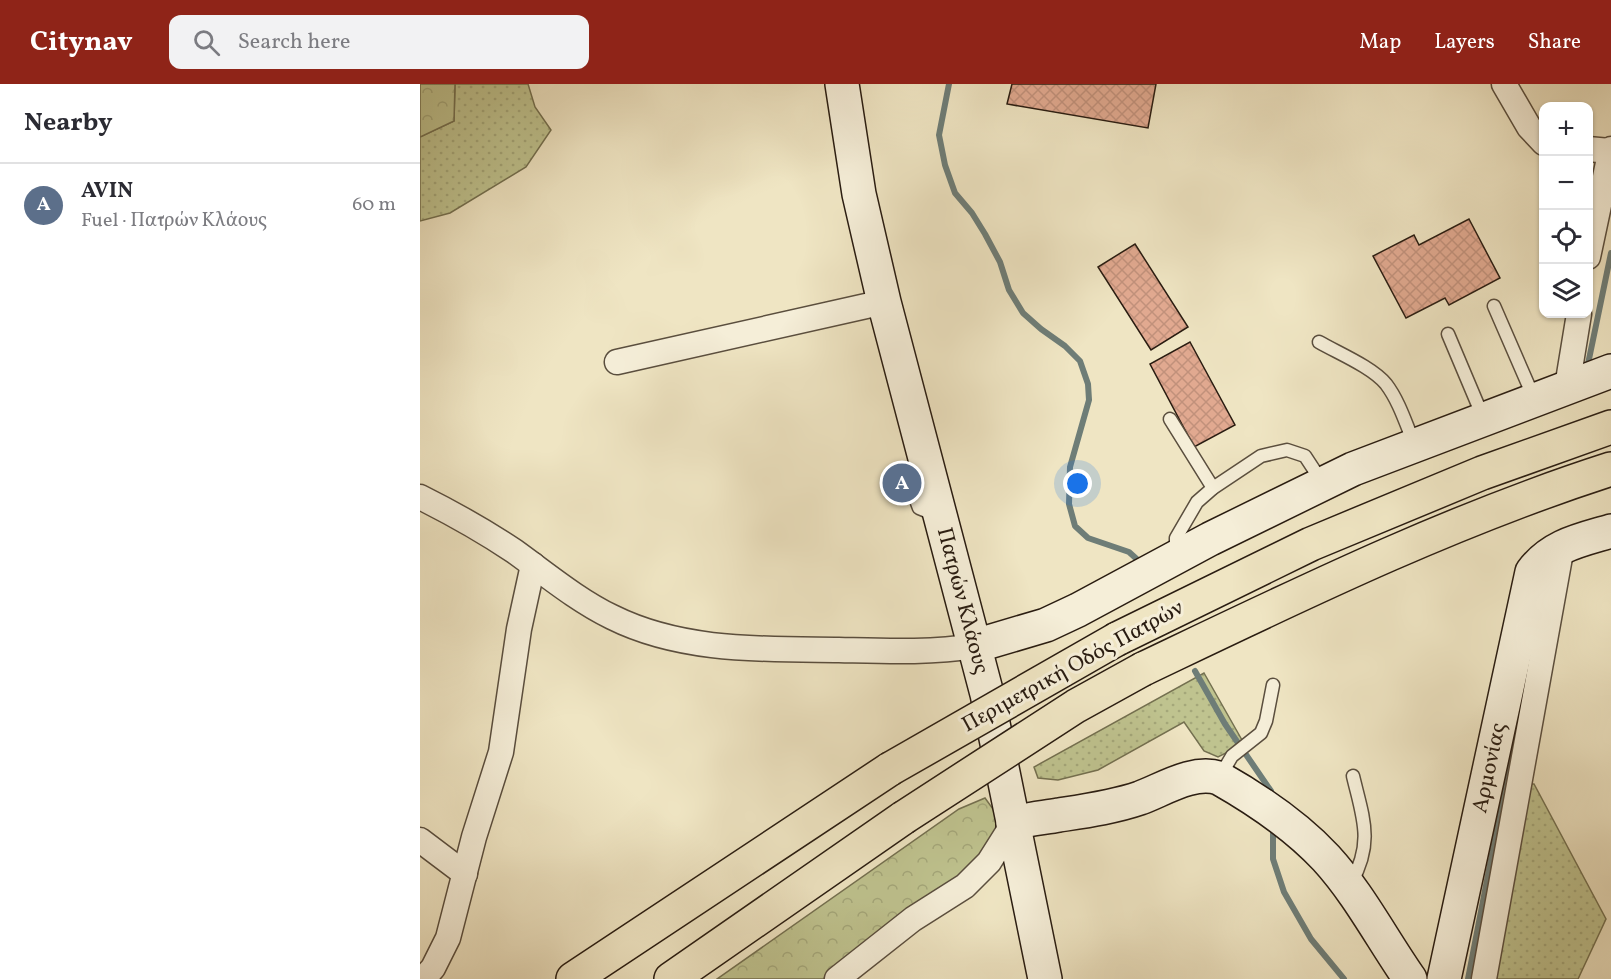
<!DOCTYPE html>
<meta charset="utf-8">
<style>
body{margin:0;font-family:Vollkorn,serif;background:#f2f2f3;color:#2b2b33}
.controls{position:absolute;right:18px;top:18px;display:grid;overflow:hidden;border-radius:12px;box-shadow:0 2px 4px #0004}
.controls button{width:54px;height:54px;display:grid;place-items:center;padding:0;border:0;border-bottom:2px solid #e1e1e2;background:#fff;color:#2b2b33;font:30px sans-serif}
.you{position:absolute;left:658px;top:400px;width:21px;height:21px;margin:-15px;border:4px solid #fff;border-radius:50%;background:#1a73e8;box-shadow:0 0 0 9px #1a73e833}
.badge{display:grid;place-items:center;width:39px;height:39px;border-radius:50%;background:#8f2418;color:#fff;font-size:20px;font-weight:700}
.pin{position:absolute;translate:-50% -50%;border:3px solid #fff;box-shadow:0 2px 6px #0006}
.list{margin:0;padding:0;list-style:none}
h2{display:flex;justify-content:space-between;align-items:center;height:78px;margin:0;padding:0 24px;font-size:26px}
h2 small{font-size:20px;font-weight:400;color:#7c7c81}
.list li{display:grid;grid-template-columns:39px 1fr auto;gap:18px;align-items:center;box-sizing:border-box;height:84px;padding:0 24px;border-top:2px solid #e1e1e2}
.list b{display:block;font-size:22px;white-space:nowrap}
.list p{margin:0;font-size:20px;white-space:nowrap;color:#7c7c81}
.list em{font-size:20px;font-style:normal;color:#7c7c81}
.icon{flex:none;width:33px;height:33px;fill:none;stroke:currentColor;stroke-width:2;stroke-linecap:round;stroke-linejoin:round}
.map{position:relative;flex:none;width:1191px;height:895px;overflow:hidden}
header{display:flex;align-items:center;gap:36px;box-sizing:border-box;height:84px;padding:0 30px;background:#8f2418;color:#fff}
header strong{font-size:28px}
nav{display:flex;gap:33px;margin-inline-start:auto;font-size:21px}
.search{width:420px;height:54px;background:#f2f2f3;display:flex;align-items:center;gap:15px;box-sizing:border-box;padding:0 21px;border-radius:12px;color:#7c7c81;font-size:22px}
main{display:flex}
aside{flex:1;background:#fff}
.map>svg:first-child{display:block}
.grass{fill:url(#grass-dots);stroke:#747050;stroke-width:1.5}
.forest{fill:url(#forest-crowns);stroke:#747050;stroke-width:1.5}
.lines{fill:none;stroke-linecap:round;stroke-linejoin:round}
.stream{stroke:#6e7d77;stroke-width:6}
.building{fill:url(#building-cross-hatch);stroke:#291c11;stroke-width:1.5}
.lane-casing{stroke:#5a4e3e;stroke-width:15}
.street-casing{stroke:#5a4e3e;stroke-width:27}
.secondary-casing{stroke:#291c11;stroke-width:36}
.highway-casing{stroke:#291c11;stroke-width:36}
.lane{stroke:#f5eed8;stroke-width:12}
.street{stroke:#f5eed8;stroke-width:24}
.secondary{stroke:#f5eed8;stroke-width:33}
.highway{stroke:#efe5c3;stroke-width:33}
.highway-bridge-casing{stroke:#291c11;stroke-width:36;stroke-linecap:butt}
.highway-bridge{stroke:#efe5c3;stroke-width:33}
.labels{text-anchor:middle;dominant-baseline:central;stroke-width:6;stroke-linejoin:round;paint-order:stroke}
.street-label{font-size:22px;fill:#291c11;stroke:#f5eed8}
</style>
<header>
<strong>Citynav</strong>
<div class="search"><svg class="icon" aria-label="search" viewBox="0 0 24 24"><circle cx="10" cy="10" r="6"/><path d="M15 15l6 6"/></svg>Search here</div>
<nav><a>Map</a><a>Layers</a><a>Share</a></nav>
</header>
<main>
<aside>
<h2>Nearby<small></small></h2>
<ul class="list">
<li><span class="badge" style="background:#5c6f8a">A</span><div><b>AVIN</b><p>Fuel · Πατρών Κλάους</p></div><em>60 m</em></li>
</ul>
</aside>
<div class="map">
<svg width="1191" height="895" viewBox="0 0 1191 895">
<defs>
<pattern id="grass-dots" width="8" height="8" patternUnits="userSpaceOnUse" patternTransform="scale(1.5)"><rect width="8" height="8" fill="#bfc38f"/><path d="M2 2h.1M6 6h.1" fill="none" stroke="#a4a77a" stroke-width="1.8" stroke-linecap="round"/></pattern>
<pattern id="forest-crowns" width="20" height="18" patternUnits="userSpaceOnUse" patternTransform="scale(1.5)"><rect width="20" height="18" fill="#bfc38f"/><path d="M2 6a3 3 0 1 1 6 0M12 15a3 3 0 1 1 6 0" fill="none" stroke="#a4a77a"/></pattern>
<pattern id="building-cross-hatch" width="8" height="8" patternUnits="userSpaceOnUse" patternTransform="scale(1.5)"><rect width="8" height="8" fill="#e1a990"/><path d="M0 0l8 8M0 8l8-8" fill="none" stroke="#c1917b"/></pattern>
</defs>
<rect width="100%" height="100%" fill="#efe5c3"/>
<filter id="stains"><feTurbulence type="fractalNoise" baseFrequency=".00333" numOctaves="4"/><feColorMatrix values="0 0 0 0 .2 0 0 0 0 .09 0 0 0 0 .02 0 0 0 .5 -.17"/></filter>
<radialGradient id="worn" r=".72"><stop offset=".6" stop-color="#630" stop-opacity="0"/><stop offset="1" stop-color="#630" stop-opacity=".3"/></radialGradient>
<g class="grass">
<polygon points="35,0 108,0 115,23 131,46 106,83 30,129 0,137 0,53 34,37"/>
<polygon points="784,589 822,656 810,667 798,673 784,667 764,638 678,686 638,696 618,694 614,683"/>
<polygon points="1108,700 1114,700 1186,835 1158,895 1074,895"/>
</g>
<g class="forest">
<polygon points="0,0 35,0 34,37 0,53"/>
<polygon points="565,714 573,725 580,749 543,792 478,836 403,895 297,895 539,725"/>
</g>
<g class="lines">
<g class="stream">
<polyline points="529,0 519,51 525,81 535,109 552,129 565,150 580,178 589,206 603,229 621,245 645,262 660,277 668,300 669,316 650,383 649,420 655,442 668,454 709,468 720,478"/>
<polyline points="1168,280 1191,169"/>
<polyline points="775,587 805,640 851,707 852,714"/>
<polyline points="853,742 853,775 864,808 891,855 924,895"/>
<polyline points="1048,895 1105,599"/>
</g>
</g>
<g class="building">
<polygon points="592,0 736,0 728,44 587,20"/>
<polygon points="1049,135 1080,194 1029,221 1025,214 986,234 953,172 994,151 999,161"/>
<polygon points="715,160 768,243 731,266 678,183"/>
<polygon points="770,258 815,341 774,363 730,280"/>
</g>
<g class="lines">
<g class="lane-casing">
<g id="lane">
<polyline points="1074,222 1114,314"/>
<polyline points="1028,250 1063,333"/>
<path d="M 899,258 C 918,269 952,283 966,300 C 979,317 986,340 994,359"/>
<polyline points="750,335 793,404"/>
<polyline points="500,383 491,403 499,424 516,431"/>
<polyline points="756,471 756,454 777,418 793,404 841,372 867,366 885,372 902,398"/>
<polyline points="799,694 812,672 841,649 846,637 853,601"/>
<path d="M 931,799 C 954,758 943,734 933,692"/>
</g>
</g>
<g class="street-casing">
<g id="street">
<polyline points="1084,0 1109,43 1124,59"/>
<polyline points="1168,65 1190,67"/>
<polyline points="1168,173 1191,65"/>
<polyline points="197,278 464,218"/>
<polyline points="1147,303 1159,230"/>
<path d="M 0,413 C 32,429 64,447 94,467 C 126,490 157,516 192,533 C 262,568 343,565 419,566 C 465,567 510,569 555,562"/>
<polyline points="0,756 45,790"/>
<polyline points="3,895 13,884 28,854 54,753 81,668 99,545 113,481"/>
<polyline points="417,895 493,835 545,802 569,778 593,740"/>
<polyline points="1064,895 1142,462"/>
</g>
</g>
<g class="secondary-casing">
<g id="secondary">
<path id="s1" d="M 422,0 L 439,110 L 464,218 L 567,610 L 625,895"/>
<polyline points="555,562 626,541 658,526 790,455 933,385 1191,287"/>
<path d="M 593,740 C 608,734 623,734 639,731 C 665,727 694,723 720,714 C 744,705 773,686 799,694 C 836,715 876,742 906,774 C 939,810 962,855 990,895"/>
<path id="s2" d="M 1024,895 L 1112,488 C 1132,461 1161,456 1191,447"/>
</g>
</g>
<g class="highway-casing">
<g id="highway">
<polyline points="697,555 891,460 1062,389 1191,343"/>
<path d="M 723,585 C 876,512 1029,437 1191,385"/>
<polyline points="153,895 470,685"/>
<polyline points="251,895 483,734"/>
</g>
</g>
<use href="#lane" class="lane"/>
<use href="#street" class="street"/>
<use href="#secondary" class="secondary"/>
<use href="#highway" class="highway"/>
<g class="highway-bridge-casing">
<g id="highway-bridge">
<polyline points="470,685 697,555"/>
<polyline points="483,734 656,622 723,585"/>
</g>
</g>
<use href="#highway-bridge" class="highway-bridge"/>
</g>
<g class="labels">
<g class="street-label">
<text stroke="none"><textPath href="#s1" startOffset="531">Πατρών Κλάους</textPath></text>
<text transform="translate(653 583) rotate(-29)">Περιμετρική Οδός Πατρών</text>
<text stroke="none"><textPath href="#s2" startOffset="216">Αρμονίας</textPath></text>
</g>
</g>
<rect width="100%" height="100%" filter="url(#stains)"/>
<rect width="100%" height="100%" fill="url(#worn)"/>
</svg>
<div class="controls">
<button>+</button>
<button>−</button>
<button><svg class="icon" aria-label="locate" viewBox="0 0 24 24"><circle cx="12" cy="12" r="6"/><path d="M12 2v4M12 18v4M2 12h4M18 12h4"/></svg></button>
<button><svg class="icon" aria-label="layers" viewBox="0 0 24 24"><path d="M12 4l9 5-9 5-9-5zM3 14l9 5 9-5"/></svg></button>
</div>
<div class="you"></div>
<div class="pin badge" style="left:482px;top:399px;background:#5c6f8a">A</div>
</div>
</main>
